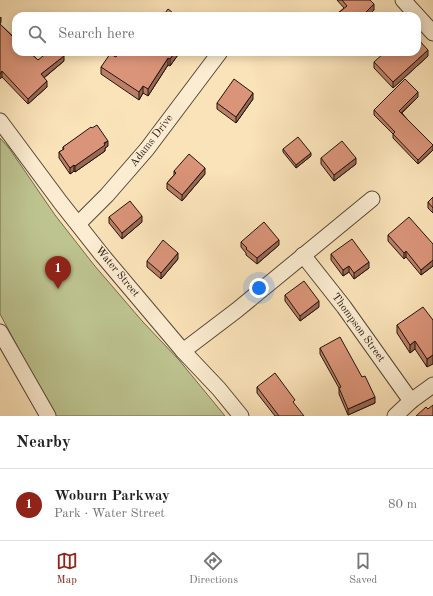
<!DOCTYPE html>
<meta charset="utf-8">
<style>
body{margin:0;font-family:"Old Standard TT",serif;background:#f6f6f6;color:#222}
.you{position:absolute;left:259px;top:288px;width:14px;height:14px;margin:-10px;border:3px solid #fff;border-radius:50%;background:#1a73e8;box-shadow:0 0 0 6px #1a73e833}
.badge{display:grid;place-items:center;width:26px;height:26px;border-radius:50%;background:#8f2418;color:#fff;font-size:13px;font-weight:700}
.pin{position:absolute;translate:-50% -33px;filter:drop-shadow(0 1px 2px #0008)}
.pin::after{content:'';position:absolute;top:21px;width:14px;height:12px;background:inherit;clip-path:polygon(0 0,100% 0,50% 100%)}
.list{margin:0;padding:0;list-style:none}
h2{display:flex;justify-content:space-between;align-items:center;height:52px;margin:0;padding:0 16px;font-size:17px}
h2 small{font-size:13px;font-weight:400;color:#767676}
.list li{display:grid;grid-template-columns:26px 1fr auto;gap:12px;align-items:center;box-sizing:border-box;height:72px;padding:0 16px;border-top:1px solid #e0e0e0}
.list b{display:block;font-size:15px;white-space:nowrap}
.list p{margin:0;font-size:13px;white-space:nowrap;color:#767676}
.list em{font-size:13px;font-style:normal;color:#767676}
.icon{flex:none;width:22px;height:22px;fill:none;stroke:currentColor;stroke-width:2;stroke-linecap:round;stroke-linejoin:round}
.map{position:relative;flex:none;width:433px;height:416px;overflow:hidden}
.search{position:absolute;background:#fff;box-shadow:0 2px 10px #0003;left:12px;right:12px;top:12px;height:44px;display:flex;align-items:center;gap:10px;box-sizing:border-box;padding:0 14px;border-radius:12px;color:#767676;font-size:15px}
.sheet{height:124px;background:#fff}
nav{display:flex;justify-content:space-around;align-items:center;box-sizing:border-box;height:56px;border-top:1px solid #e0e0e0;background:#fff;font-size:11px;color:#767676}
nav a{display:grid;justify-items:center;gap:2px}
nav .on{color:#8f2418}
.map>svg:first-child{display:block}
.green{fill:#bdc490;stroke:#706c4e}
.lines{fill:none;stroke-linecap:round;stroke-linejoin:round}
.minor-casing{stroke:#584836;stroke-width:17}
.minor{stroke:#fcedd2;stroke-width:15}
.wall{fill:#bb7f68;stroke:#22140b}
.shaded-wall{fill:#996855;stroke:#22140b}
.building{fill:#da9479;stroke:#22140b}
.labels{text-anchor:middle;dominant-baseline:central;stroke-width:3;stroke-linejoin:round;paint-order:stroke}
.street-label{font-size:11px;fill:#22140b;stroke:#fcedd2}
</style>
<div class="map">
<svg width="433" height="416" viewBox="0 0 433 416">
<rect width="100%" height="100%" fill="#fbe3b9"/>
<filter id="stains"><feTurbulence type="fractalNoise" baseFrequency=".005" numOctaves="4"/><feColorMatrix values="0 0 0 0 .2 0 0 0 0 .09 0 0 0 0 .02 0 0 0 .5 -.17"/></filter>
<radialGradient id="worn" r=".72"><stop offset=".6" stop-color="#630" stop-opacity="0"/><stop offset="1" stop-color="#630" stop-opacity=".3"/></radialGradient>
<polygon class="green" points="0,138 9,148 55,215 94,265 143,322 179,360 225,416 55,416 0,314"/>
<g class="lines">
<g class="minor-casing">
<g id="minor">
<polyline points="403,0 433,33"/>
<polyline points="0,121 61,203 102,255 183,351 219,389 241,416"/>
<polyline points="78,224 107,195 147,149 220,52"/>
<polyline points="303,255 344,307 411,401"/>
<polyline points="0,332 48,416"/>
<polyline points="183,351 237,310 372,199"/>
<polyline points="395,416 411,401 433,385"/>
</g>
</g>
<use href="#minor" class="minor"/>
</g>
<g class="wall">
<polygon points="337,0 370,0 374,10 368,16 337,16 337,14 344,8"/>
<polygon points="0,24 38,60 64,61 44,78 47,87 28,104 2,77 0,79"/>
<polygon points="180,52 170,66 168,65 148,96 143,93 139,100 101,74 101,67 116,57 135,53"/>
<polygon points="428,56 393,88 374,68 374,62"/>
<polygon points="418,97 402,113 433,150 418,164 393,138 393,134 374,115 374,110"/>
<polygon points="253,99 236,123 217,109 217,103"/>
<polygon points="92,128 108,146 105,148 105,151 75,172 74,171 70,174 59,158 59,152 63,150 63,147"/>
<polygon points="283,149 311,156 296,168 283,152"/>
<polygon points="321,158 356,164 334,181 321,164"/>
<polygon points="174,171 205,174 182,201 167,189 167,183 174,175"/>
<polygon points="433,197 433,213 428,208 428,202"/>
<polygon points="109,217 142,222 122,239 109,223"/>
<polygon points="388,235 433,244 433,266 421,275 406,257 404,259 388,241"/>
<polygon points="241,242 279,245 257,264 246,255 246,253 241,247"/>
<polygon points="331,254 369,268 354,279 349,272 343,276 331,260"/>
<polygon points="178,259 161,279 147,267 147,261"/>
<polygon points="285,295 319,307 300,321 285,301"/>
<polygon points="433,320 427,367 415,349 410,353 397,333 397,325"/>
<polygon points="320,348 362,377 375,403 348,415 339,394 339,388 320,354"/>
<polygon points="257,387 304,416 275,416 257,393"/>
</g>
<g class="shaded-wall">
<polygon points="374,4 374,10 368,16 362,16"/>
<polygon points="1,17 1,22 0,24 0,18"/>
<polygon points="428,50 428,56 393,88 393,82"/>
<polygon points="175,52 180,52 170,66 170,59"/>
<polygon points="64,56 64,61 41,80 41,74"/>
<polygon points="168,58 168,65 148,96 148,89"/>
<polygon points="2,71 2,77 0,79 0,74"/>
<polygon points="47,81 47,87 28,104 28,99"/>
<polygon points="143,86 143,93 139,100 139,92"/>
<polygon points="418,92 418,97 399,115 399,111"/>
<polygon points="253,93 253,99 236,123 236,117"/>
<polygon points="108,141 108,146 105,148 105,151 75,172 75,166"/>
<polygon points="433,145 433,150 418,164 418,160"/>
<polygon points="311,153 311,156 296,168 296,165"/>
<polygon points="356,158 356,164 334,181 334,175"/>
<polygon points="74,165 74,171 70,174 70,168"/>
<polygon points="205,168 205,174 182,201 182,195"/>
<polygon points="142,216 142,222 122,239 122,233"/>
<polygon points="279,240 279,245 257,264 257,258"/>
<polygon points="406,251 406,257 404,259 404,253"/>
<polygon points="178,253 178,259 161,279 161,273"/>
<polygon points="433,260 433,266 421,275 421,270"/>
<polygon points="369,262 369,268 354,279 354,273"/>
<polygon points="349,266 349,272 343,276 343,270"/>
<polygon points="319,301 319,307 300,321 300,316"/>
<polygon points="415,341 415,349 410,353 410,345"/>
<polygon points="433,355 433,364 427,367 427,359"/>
<polygon points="375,397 375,403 348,415 348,409"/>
</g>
<g class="building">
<polygon points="342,0 370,0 374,4 362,16 339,16 337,14 347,6"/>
<polygon points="168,9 177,16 163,16"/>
<polygon points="0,24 16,40 16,52 29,52 38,60 48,52 61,52 64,56 41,74 47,81 28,99 2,71 0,74"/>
<polygon points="417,38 428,50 393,82 374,62 385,52 417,52"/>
<polygon points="119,52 133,52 135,53 136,52 175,52 170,59 168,58 148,89 143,86 139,92 101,67 110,54 116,57"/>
<polygon points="234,79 253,93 236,117 217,103"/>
<polygon points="405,79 418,92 399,111 433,145 418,160 393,134 395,132 374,110"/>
<polygon points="97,125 108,141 104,143 105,145 75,166 74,165 70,168 59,152 64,149 63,147 91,127 92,128"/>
<polygon points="298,137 311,153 296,165 283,149"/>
<polygon points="342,141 356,158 334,175 321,158"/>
<polygon points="189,154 205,168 182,195 167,183 176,173 174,171"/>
<polygon points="433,197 433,208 428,202"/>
<polygon points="130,201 142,216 122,233 109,217"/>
<polygon points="409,217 433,244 433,260 421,270 406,251 404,253 388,235"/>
<polygon points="264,222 279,240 257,258 246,249 247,248 241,242"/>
<polygon points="352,239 369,262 354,273 349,266 343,270 331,254"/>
<polygon points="163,240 178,253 161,273 147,261"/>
<polygon points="304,281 319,301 300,316 285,295"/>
<polygon points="423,307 433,320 433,355 427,359 415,341 410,345 397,325"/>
<polygon points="340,337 362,377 365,376 375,397 348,409 339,388 341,387 320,348"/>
<polygon points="275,373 295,400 293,402 304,416 279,416 257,387"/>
<polygon points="433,405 433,416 416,416 426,407 428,409"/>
</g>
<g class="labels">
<g class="street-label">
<text transform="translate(152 141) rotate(-52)">Adams Drive</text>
<text transform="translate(117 272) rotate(50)">Water Street</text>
<text transform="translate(358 328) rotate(54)">Thompson Street</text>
</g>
</g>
<rect width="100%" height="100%" filter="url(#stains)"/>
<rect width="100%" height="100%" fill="url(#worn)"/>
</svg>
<div class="you"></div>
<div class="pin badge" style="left:58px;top:289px">1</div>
<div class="search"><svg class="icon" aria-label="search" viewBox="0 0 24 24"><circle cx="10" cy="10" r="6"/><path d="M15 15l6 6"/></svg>Search here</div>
</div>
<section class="sheet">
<h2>Nearby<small></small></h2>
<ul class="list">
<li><span class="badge">1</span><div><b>Woburn Parkway</b><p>Park · Water Street</p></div><em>80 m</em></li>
</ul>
</section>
<nav>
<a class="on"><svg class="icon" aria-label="map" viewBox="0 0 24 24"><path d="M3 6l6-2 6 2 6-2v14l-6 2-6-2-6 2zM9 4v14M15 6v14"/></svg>Map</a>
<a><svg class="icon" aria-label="directions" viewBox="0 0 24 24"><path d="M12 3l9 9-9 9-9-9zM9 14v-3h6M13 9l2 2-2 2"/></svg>Directions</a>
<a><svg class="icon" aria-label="saved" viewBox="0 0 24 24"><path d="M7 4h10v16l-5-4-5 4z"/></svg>Saved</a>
</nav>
